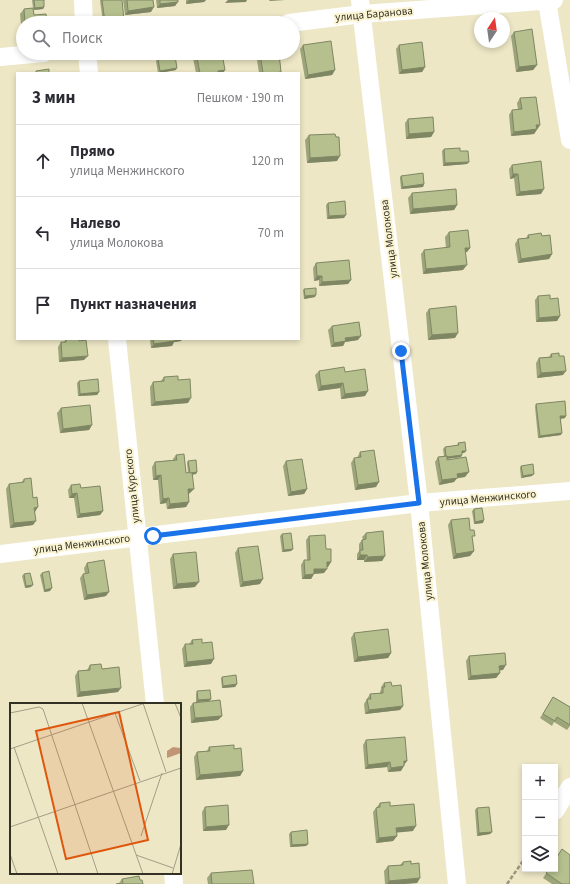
<!DOCTYPE html>
<html lang="ru">
<meta charset="utf-8">
<style>
body{margin:0;font-family:"Source Sans 3",sans-serif;background:#f7f7f7;color:#2b2b33}
.controls{position:absolute;right:12px;bottom:12px;display:grid;overflow:hidden;border-radius:0px;box-shadow:0 2px 6px #0003}
.controls button{width:36px;height:36px;display:grid;place-items:center;padding:0;border:0;border-bottom:1px solid #e1e1e2;background:#fff;color:#2b2b33;font:20px sans-serif}
.compass{position:absolute;left:474px;top:12px;width:36px;height:36px;border-radius:50%;background:#fff;box-shadow:0 2px 6px #0003;rotate:13deg}
.stop{position:absolute;width:12px;height:12px;margin:-9px;border:3px solid #1a73e8;border-radius:50%;background:#fff}
.stop.end{background:#1a73e8;border-color:#fff;box-shadow:0 1px 4px #0008}
.list{margin:0;padding:0;list-style:none}
h2{display:flex;justify-content:space-between;align-items:center;height:52px;margin:0;padding:0 16px;font-size:17px}
h2 small{font-size:13px;font-weight:400;color:#7c7c81}
.list li{display:grid;grid-template-columns:26px 1fr auto;gap:12px;align-items:center;box-sizing:border-box;height:72px;padding:0 16px;border-top:1px solid #e1e1e2}
.list b{display:block;font-size:15px;white-space:nowrap}
.list p{margin:0;font-size:13px;white-space:nowrap;color:#7c7c81}
.list em{font-size:13px;font-style:normal;color:#7c7c81}
.icon{flex:none;width:22px;height:22px;fill:none;stroke:currentColor;stroke-width:2;stroke-linecap:round;stroke-linejoin:round}
.map{position:relative;flex:none;width:570px;height:884px;overflow:hidden}
.search{position:absolute;background:#fff;box-shadow:0 2px 6px #0003;left:16px;top:16px;width:284px;height:44px;display:flex;align-items:center;gap:10px;box-sizing:border-box;padding:0 14px;border-radius:22px;color:#7c7c81;font-size:15px}
.panel{position:absolute;background:#fff;box-shadow:0 2px 6px #0003;left:16px;top:72px;width:284px;height:268px;border-radius:0px}
.map>svg:first-child{display:block}
.lines{fill:none;stroke-linecap:round;stroke-linejoin:round}
.path{stroke:#9a967e;stroke-width:2.5;stroke-dasharray:4 2;stroke-linecap:butt}
.street{stroke:#fff;stroke-width:18}
.wall{fill:#9ca57a}
.shaded-wall{fill:#7f8663}
.building{fill:#b5c08e;stroke:#7f8663}
.route{stroke:#1a73e8;stroke-width:5}
.labels{text-anchor:middle;dominant-baseline:central;stroke-width:4;stroke-linejoin:round;paint-order:stroke}
.street-label{font-size:11px;fill:#333124;stroke:#fbf4d3}
.inset-road{fill:none;stroke:#a39e85;stroke-width:1}
.view{fill:#df570d;fill-opacity:0.15;stroke:#df570d;stroke-width:2}
.inset-edge{fill:none;stroke:#333124;stroke-width:2}
</style>
<div class="map">
<svg width="570" height="884" viewBox="0 0 570 884">
<rect width="100%" height="100%" fill="#ede7c6"/>
<g class="lines">
<polyline class="path" points="507,884 525,858"/>
<g class="street">
<polyline points="83,0 84,23"/>
<polyline points="360,0 419,503 457,884"/>
<polyline points="547,1 570,140"/>
<polyline points="289,23 362,14 554,0"/>
<polyline points="87,53 89,73"/>
<polyline points="0,57 44,53"/>
<polyline points="117,339 155,704"/>
<polyline points="0,554 419,503 570,491"/>
<polyline points="555,811 570,787"/>
<polyline points="173,873 174,884"/>
</g>
</g>
<g class="wall">
<polygon points="32,0 44,0 44,7 43,9 33,10 34,15 47,23 23,23 23,36 22,36 20,14 24,9 33,8"/>
<polygon points="100,0 122,0 122,22 113,23 103,23"/>
<polygon points="123,0 153,0 151,12 125,15"/>
<polygon points="156,0 178,0 175,6 157,8"/>
<polygon points="186,0 206,0 204,2 186,4"/>
<polygon points="514,32 537,65 533,70 516,72 511,36"/>
<polygon points="303,45 335,70 332,75 305,79 300,49"/>
<polygon points="399,45 425,67 422,72 399,74 396,49"/>
<polygon points="192,53 202,53 225,70 223,73 196,73"/>
<polygon points="256,53 279,53 281,73 259,73"/>
<polygon points="158,59 176,70 158,73 156,61"/>
<polygon points="520,98 540,125 534,134 511,136 509,115 512,110 518,110 517,103"/>
<polygon points="408,119 434,132 431,137 406,139 405,123"/>
<polygon points="309,135 337,161 307,163 305,140"/>
<polygon points="444,149 460,151 469,162 467,164 443,166 442,151"/>
<polygon points="512,165 541,194 516,196 514,178 510,179 509,169"/>
<polygon points="401,176 424,184 423,187 401,189 400,178"/>
<polygon points="412,193 457,205 454,210 410,214 408,198"/>
<polygon points="328,203 344,218 327,219 326,205"/>
<polygon points="449,232 470,248 467,252 465,252 463,270 423,274 421,254 424,250 446,248 445,237"/>
<polygon points="528,235 542,236 552,254 549,259 518,263 515,244 518,239 526,238"/>
<polygon points="316,263 351,280 348,284 319,286 319,280 314,281 313,268"/>
<polygon points="304,289 315,297 304,299 303,291"/>
<polygon points="538,296 560,316 557,321 536,322 535,300"/>
<polygon points="429,309 455,338 428,340 426,313"/>
<polygon points="332,326 358,340 345,342 343,346 331,347 328,330"/>
<polygon points="66,339 79,339 84,360 59,362 58,347 61,342 64,342"/>
<polygon points="150,339 182,339 181,341 174,342 172,346 151,348"/>
<polygon points="551,354 559,356 563,375 537,378 536,363 539,358 549,357"/>
<polygon points="319,371 345,372 365,396 341,399 340,388 318,391 315,375"/>
<polygon points="164,377 178,380 188,403 151,406 150,387 153,382 161,381"/>
<polygon points="79,381 99,392 97,395 78,396 77,383"/>
<polygon points="536,404 565,418 561,419 561,435 538,438 535,407"/>
<polygon points="61,408 92,425 89,430 60,433 57,413"/>
<polygon points="458,443 466,451 464,453 462,453 461,457 447,459 447,460 465,477 457,478 454,482 439,485 435,462 438,457 444,456 443,449 445,447 457,446"/>
<polygon points="360,452 376,487 355,490 351,463 354,458 357,458"/>
<polygon points="176,455 186,473 188,473 187,463 188,461 197,472 196,474 192,475 190,493 189,494 189,502 186,507 167,509 166,503 160,504 158,480 153,480 152,467 155,462 173,460 173,459"/>
<polygon points="286,461 307,489 304,494 288,496 283,466"/>
<polygon points="521,466 532,476 521,478 520,468"/>
<polygon points="24,479 35,512 33,525 10,528 6,489 9,484 21,483"/>
<polygon points="71,485 81,488 103,511 100,515 77,518 74,498 69,498 68,490"/>
<polygon points="474,509 483,523 474,524 472,511"/>
<polygon points="451,520 472,540 474,551 470,556 453,559 448,525"/>
<polygon points="366,533 385,556 382,561 364,562 364,560 357,560 357,554 359,551 359,544 362,540 363,539 362,537"/>
<polygon points="282,534 293,549 291,551 282,552 280,536"/>
<polygon points="309,536 326,549 328,567 327,567 324,573 314,574 311,579 302,579 301,565 304,560 307,560 306,540"/>
<polygon points="238,548 260,584 240,587 235,553"/>
<polygon points="173,554 195,587 173,589 170,559"/>
<polygon points="87,563 106,596 84,600 80,578 83,574 85,574 84,568"/>
<polygon points="42,573 50,591 44,592 40,575"/>
<polygon points="24,574 31,587 25,588 22,576"/>
<polygon points="354,633 391,653 388,658 354,662 351,638"/>
<polygon points="192,640 202,643 211,664 184,667 182,649 185,644 189,644"/>
<polygon points="469,656 503,670 499,670 500,673 496,678 468,680 466,661"/>
<polygon points="90,665 102,669 118,692 77,697 75,676 78,671 87,670"/>
<polygon points="222,677 237,684 235,687 222,688 221,679"/>
<polygon points="384,683 392,686 403,706 400,710 365,714 364,704 370,694 380,693 380,692 381,689 381,687"/>
<polygon points="197,691 211,699 209,701 196,702 196,694"/>
<polygon points="553,697 570,707 570,726 567,730 554,722 552,726 540,718"/>
<polygon points="193,703 222,716 218,720 191,723 190,707"/>
<polygon points="366,740 401,771 388,772 387,767 365,769 363,745"/>
<polygon points="209,747 234,749 243,771 240,776 196,780 194,757 197,752 207,751"/>
<polygon points="380,803 390,806 413,831 396,832 397,836 393,841 376,843 373,812"/>
<polygon points="205,807 226,830 203,831 202,812"/>
<polygon points="477,808 492,832 490,834 477,836 475,810"/>
<polygon points="291,832 308,844 306,846 290,847 289,834"/>
<polygon points="403,862 411,864 420,878 417,883 403,884 385,884 384,871 388,866 400,865"/>
<polygon points="549,869 570,884 552,884 543,878"/>
<polygon points="211,873 254,884 208,884 207,878"/>
<polygon points="122,879 140,880 119,883"/>
</g>
<g class="shaded-wall">
<polygon points="189,0 206,0 204,2 186,4"/>
<polygon points="228,0 247,0 246,2 225,3"/>
<polygon points="270,0 285,0 269,1"/>
<polygon points="178,2 175,6 157,8 160,4"/>
<polygon points="44,7 43,9 33,10 35,8"/>
<polygon points="154,7 151,12 125,15 128,11"/>
<polygon points="124,20 122,22 113,23 104,23 105,22"/>
<polygon points="537,65 533,70 516,72 519,67"/>
<polygon points="425,67 422,72 399,74 402,70"/>
<polygon points="177,68 176,70 159,73 160,71"/>
<polygon points="225,70 223,73 217,73 218,71"/>
<polygon points="335,70 332,75 305,79 308,75"/>
<polygon points="536,125 540,125 534,134 511,136 514,132"/>
<polygon points="434,132 431,137 406,139 409,134"/>
<polygon points="340,156 337,161 307,163 310,158"/>
<polygon points="469,162 467,164 443,166 445,163"/>
<polygon points="513,174 518,174 514,178 510,179"/>
<polygon points="424,184 423,187 401,189 403,187"/>
<polygon points="544,189 541,194 516,196 520,192"/>
<polygon points="457,205 454,210 410,214 413,209"/>
<polygon points="346,215 344,218 327,219 329,216"/>
<polygon points="465,248 470,248 467,252 462,253"/>
<polygon points="552,254 549,259 518,263 521,259"/>
<polygon points="467,265 463,270 423,274 426,269"/>
<polygon points="317,276 322,276 319,280 314,281"/>
<polygon points="351,280 348,284 319,286 322,282"/>
<polygon points="316,295 315,297 304,299 305,296"/>
<polygon points="560,316 557,321 536,322 539,318"/>
<polygon points="458,333 455,338 428,340 432,335"/>
<polygon points="361,336 358,340 345,342 343,346 331,347 334,343 345,338"/>
<polygon points="173,339 182,339 181,341 174,342 172,346 151,348 154,344"/>
<polygon points="88,356 84,360 59,362 62,358"/>
<polygon points="566,371 563,375 537,378 541,373"/>
<polygon points="343,383 340,388 318,391 321,386"/>
<polygon points="368,391 365,396 341,399 345,394"/>
<polygon points="99,392 97,395 78,396 80,394"/>
<polygon points="191,398 188,403 151,406 155,402"/>
<polygon points="560,416 566,416 565,418 559,419"/>
<polygon points="92,425 89,430 60,433 63,429"/>
<polygon points="562,433 561,435 538,438 540,436"/>
<polygon points="462,451 466,451 464,453 460,453"/>
<polygon points="462,455 461,457 444,459 446,457"/>
<polygon points="197,472 196,474 188,475 190,473"/>
<polygon points="469,472 465,477 457,478 454,482 439,485 442,480 457,474"/>
<polygon points="534,474 532,476 521,478 523,476"/>
<polygon points="161,475 158,480 153,480 156,476"/>
<polygon points="379,482 376,487 355,490 358,485"/>
<polygon points="188,489 194,489 190,493 185,494"/>
<polygon points="307,489 304,494 288,496 291,492"/>
<polygon points="77,493 74,498 69,498 72,494"/>
<polygon points="169,498 166,503 160,504 163,499"/>
<polygon points="189,502 186,507 167,509 170,504"/>
<polygon points="38,507 35,512 34,508"/>
<polygon points="103,511 100,515 77,518 80,514"/>
<polygon points="484,520 483,523 474,524 475,522"/>
<polygon points="36,521 33,525 10,528 14,523"/>
<polygon points="293,549 291,551 282,552 284,550"/>
<polygon points="474,551 470,556 453,559 456,554"/>
<polygon points="360,555 367,555 364,560 357,560"/>
<polygon points="385,556 382,561 364,562 368,557"/>
<polygon points="327,562 331,562 328,567 324,567"/>
<polygon points="314,569 327,569 324,573 311,574"/>
<polygon points="314,574 311,579 302,579 305,575"/>
<polygon points="263,579 260,584 240,587 243,582"/>
<polygon points="199,582 195,587 173,589 177,584"/>
<polygon points="33,585 31,587 25,588 26,586"/>
<polygon points="52,588 50,591 44,592 45,590"/>
<polygon points="109,592 106,596 84,600 87,595"/>
<polygon points="391,653 388,658 354,662 358,657"/>
<polygon points="214,659 211,664 184,667 187,662"/>
<polygon points="506,665 503,670 496,671 499,666"/>
<polygon points="500,673 496,678 468,680 471,676"/>
<polygon points="237,684 235,687 222,688 223,686"/>
<polygon points="121,688 118,692 77,697 80,692"/>
<polygon points="211,699 209,701 196,702 198,700"/>
<polygon points="403,706 400,710 365,714 369,710"/>
<polygon points="222,716 218,720 191,723 195,718"/>
<polygon points="404,761 407,761 404,765"/>
<polygon points="390,762 387,767 365,769 368,765"/>
<polygon points="404,766 401,771 388,772 391,768"/>
<polygon points="243,771 240,776 196,780 200,775"/>
<polygon points="229,825 226,830 203,831 206,827"/>
<polygon points="416,826 413,831 393,833 396,828"/>
<polygon points="492,832 490,834 477,836 479,833"/>
<polygon points="397,836 393,841 376,843 379,838"/>
<polygon points="308,844 306,846 290,847 292,845"/>
<polygon points="420,878 417,883 403,884 387,884 389,881"/>
</g>
<g class="building">
<polygon points="34,0 44,0 44,7 35,8"/>
<polygon points="102,0 122,0 124,20 105,22"/>
<polygon points="127,0 153,0 154,7 128,11"/>
<polygon points="160,0 178,0 178,2 160,4"/>
<polygon points="33,8 34,15 46,14 47,23 25,23 24,9"/>
<polygon points="532,29 537,65 519,67 514,32"/>
<polygon points="331,41 335,70 308,75 303,45"/>
<polygon points="422,42 425,67 402,70 399,45"/>
<polygon points="196,53 222,53 225,70 218,71 218,73 200,73"/>
<polygon points="260,53 279,53 281,72 273,73 263,73"/>
<polygon points="175,56 177,68 160,71 158,59"/>
<polygon points="49,69 49,73 36,73 36,71"/>
<polygon points="536,97 540,125 536,125 537,129 514,132 512,110 522,109 520,98"/>
<polygon points="433,117 434,132 409,134 408,119"/>
<polygon points="335,134 336,137 339,137 340,156 310,158 309,135"/>
<polygon points="460,148 460,151 468,151 469,162 445,163 444,149"/>
<polygon points="541,161 544,189 520,192 518,174 513,174 512,165"/>
<polygon points="423,173 424,184 403,187 401,176"/>
<polygon points="456,189 457,205 413,209 412,193"/>
<polygon points="345,201 346,215 329,216 328,203"/>
<polygon points="468,230 470,248 465,248 467,265 426,269 424,250 450,247 449,232"/>
<polygon points="541,233 542,236 550,235 552,254 521,259 518,239 529,238 528,235"/>
<polygon points="349,260 351,280 322,282 322,276 317,276 316,263"/>
<polygon points="316,288 316,295 305,296 304,289"/>
<polygon points="550,295 550,299 558,298 560,316 539,318 538,296"/>
<polygon points="456,306 458,333 432,335 429,309"/>
<polygon points="359,322 361,336 345,338 346,341 334,343 332,326"/>
<polygon points="66,339 79,339 79,341 86,340 88,356 62,358 61,342 66,342"/>
<polygon points="153,339 175,339 175,341 154,344"/>
<polygon points="559,353 559,356 564,356 566,371 541,373 539,358 552,357 551,354"/>
<polygon points="344,367 345,372 365,369 368,391 345,394 343,383 321,386 319,371"/>
<polygon points="178,376 178,380 190,379 191,398 155,402 153,382 164,381 164,377"/>
<polygon points="98,379 99,392 80,394 79,381"/>
<polygon points="565,401 566,416 560,416 562,433 540,436 536,404"/>
<polygon points="90,405 92,425 63,429 61,408"/>
<polygon points="465,442 466,451 462,451 462,455 447,457 447,456 446,456 445,447 459,445 458,443"/>
<polygon points="374,450 379,482 358,485 354,458 361,457 360,452"/>
<polygon points="184,454 186,473 192,472 194,489 188,489 189,502 170,504 169,498 163,499 161,475 156,476 155,462 177,460 176,455"/>
<polygon points="447,456 447,460 466,457 469,472 457,474 458,478 442,480 438,457"/>
<polygon points="302,459 307,489 291,492 286,461"/>
<polygon points="196,460 197,472 190,473 188,461"/>
<polygon points="533,464 534,474 523,476 521,466"/>
<polygon points="31,478 33,498 37,497 38,507 34,508 36,521 14,523 9,484 24,482 24,479"/>
<polygon points="80,484 81,488 100,486 103,511 80,514 77,493 72,494 71,485"/>
<polygon points="482,508 484,520 475,522 474,509"/>
<polygon points="469,518 470,530 474,530 475,536 472,536 474,551 456,554 451,520"/>
<polygon points="383,531 385,556 368,557 367,555 360,555 360,550 363,550 362,540 366,539 366,533"/>
<polygon points="291,533 293,549 284,550 282,534"/>
<polygon points="325,535 326,549 331,549 331,562 327,562 327,569 314,569 314,574 305,575 304,560 310,560 309,536"/>
<polygon points="258,546 263,579 243,582 238,548"/>
<polygon points="196,552 199,582 177,584 173,554"/>
<polygon points="104,560 109,592 87,595 83,574 89,573 87,563"/>
<polygon points="49,571 52,588 45,590 42,573"/>
<polygon points="30,573 33,585 26,586 24,574"/>
<polygon points="388,629 391,653 358,657 354,633"/>
<polygon points="202,639 202,643 212,642 214,659 187,662 185,644 193,644 192,640"/>
<polygon points="505,653 506,665 499,666 500,673 471,676 469,656"/>
<polygon points="101,664 102,669 119,667 121,688 80,692 78,671 90,670 90,665"/>
<polygon points="236,675 237,684 223,686 222,677"/>
<polygon points="391,682 392,686 401,685 403,706 369,710 367,699 371,699 370,694 383,693 383,687 385,687 384,683"/>
<polygon points="210,690 211,699 198,700 197,691"/>
<polygon points="553,697 570,707 570,725 557,717 555,721 543,714"/>
<polygon points="220,700 222,716 195,718 193,703"/>
<polygon points="405,737 407,761 404,761 404,766 391,768 390,762 368,765 366,740"/>
<polygon points="234,745 234,749 241,748 243,771 200,775 197,752 210,751 209,747"/>
<polygon points="390,802 390,806 414,804 416,826 396,828 397,836 379,838 376,808 380,807 380,803"/>
<polygon points="228,805 229,825 206,827 205,807"/>
<polygon points="489,807 492,832 479,833 477,808"/>
<polygon points="307,830 308,844 292,845 291,832"/>
<polygon points="562,849 570,855 570,884 562,884 546,873 549,869 555,869 555,860"/>
<polygon points="411,861 411,864 419,863 420,878 389,881 388,866 403,865 403,862"/>
<polygon points="252,870 254,884 212,884 211,873"/>
<polygon points="139,876 140,880 142,880 143,884 116,884 123,883 122,879"/>
</g>
<g class="lines">
<polyline class="route" points="153,536 419,503 401,351"/>
</g>
<g class="labels">
<g class="street-label">
<text transform="translate(374 14) rotate(-5)">улица Баранова</text>
<text transform="translate(389 239) rotate(-97)">улица Молокова</text>
<text transform="translate(132 486) rotate(-96)">улица Курского</text>
<text transform="translate(488 498) rotate(-5)">улица Менжинского</text>
<text transform="translate(82 544) rotate(-7)">улица Менжинского</text>
<text transform="translate(425 561) rotate(-96)">улица Молокова</text>
</g>
</g>
<g transform="translate(10 703)">
<rect width="171" height="171" fill="#ede7c6"/>
<path d="M 163,44 L 170,45 L 171,50 L 157,55 L 157,48 Z" fill="#c29576"/>
<path class="inset-road" d="M 72,0 L 133,171M 133,0 L 156,69M 165,0 L 171,15M 0,10 L 29,4 L 33,6 L 88,171M 105,10 L 130,78M 4,44 L 48,171M 0,46 L 135,0M 0,124 L 171,65M 131,133 L 152,70M 0,151 L 7,171M 126,152 L 163,165M 162,171 L 171,141"/>
<path class="view" d="M 109,9 L 138,137 L 56,156 L 26,28 Z"/>
<rect width="171" height="171" class="inset-edge"/>
</g>
</svg>
<div class="controls">
<button>+</button>
<button>−</button>
<button><svg class="icon" aria-label="layers" viewBox="0 0 24 24"><path d="M12 4l9 5-9 5-9-5zM3 14l9 5 9-5"/></svg></button>
</div>
<svg class="compass" viewBox="-18 -18 36 36"><path d="M0-13l5 13h-10z" fill="#e53935"/><path d="M0 13l5-13h-10z" fill="#7c7c81"/></svg>
<div class="stop" style="left:153px;top:536px"></div>
<div class="stop end" style="left:401px;top:351px"></div>
<div class="search"><svg class="icon" aria-label="search" viewBox="0 0 24 24"><circle cx="10" cy="10" r="6"/><path d="M15 15l6 6"/></svg>Поиск</div>
<section class="panel">
<h2>3 мин<small>Пешком · 190 m</small></h2>
<ul class="list">
<li><svg class="icon" aria-label="ahead" viewBox="0 0 24 24"><path d="M12 20V5M6 11l6-6 6 6"/></svg><div><b>Прямо</b><p>улица Менжинского</p></div><em>120 m</em></li>
<li><svg class="icon" aria-label="left" viewBox="0 0 24 24"><path d="M17 20v-9H6M10 6l-5 5 5 5"/></svg><div><b>Налево</b><p>улица Молокова</p></div><em>70 m</em></li>
<li><svg class="icon" aria-label="arrive" viewBox="0 0 24 24"><path d="M6 21V4h12l-3 4 3 4H6"/></svg><div><b>Пункт назначения</b></div></li>
</ul>
</section>
</div>
